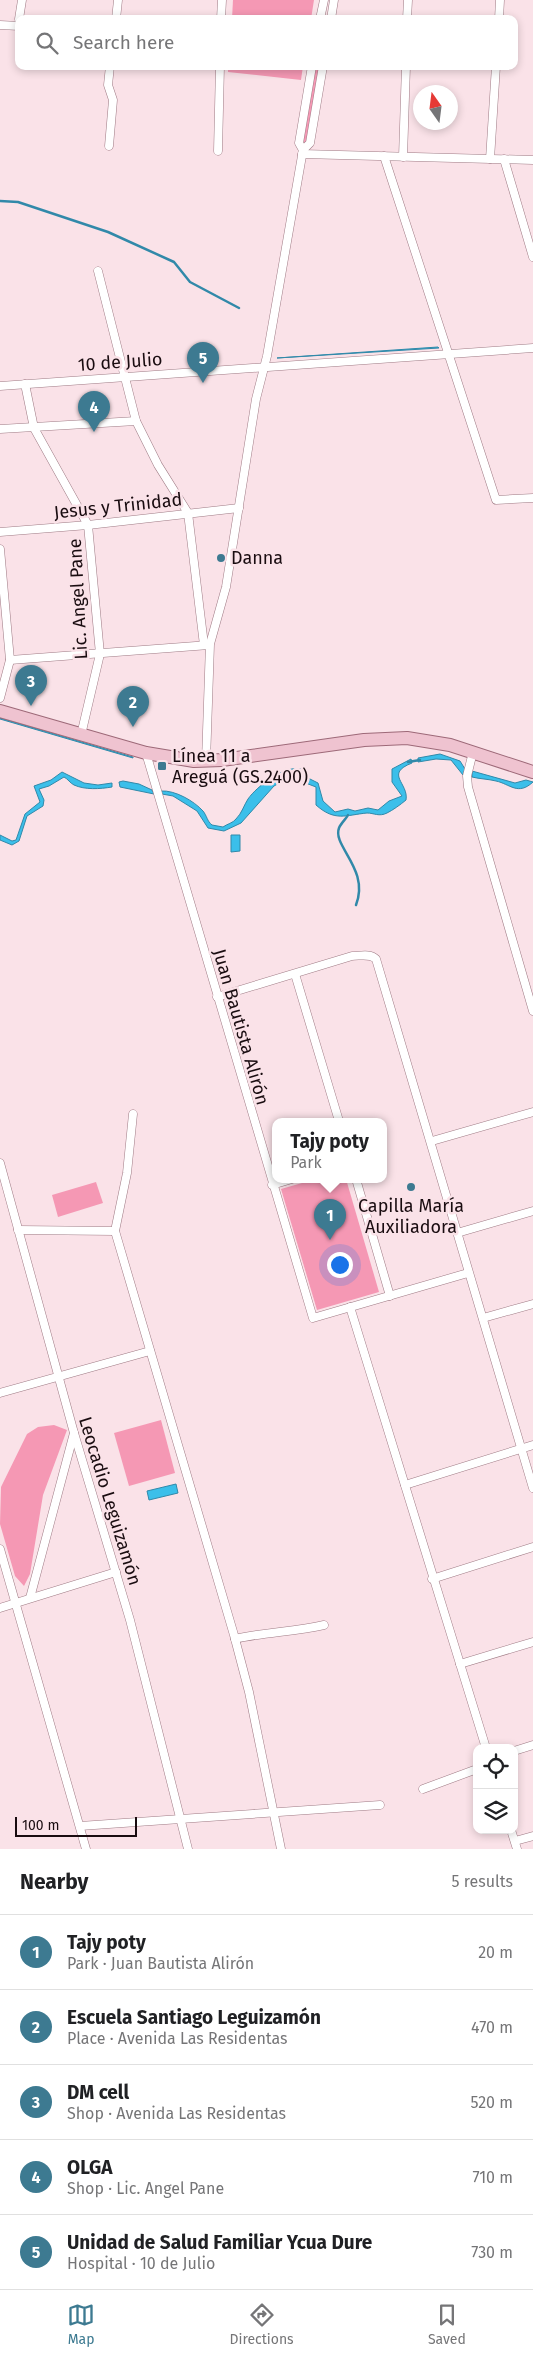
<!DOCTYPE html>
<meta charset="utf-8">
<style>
body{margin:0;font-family:"Fira Sans",sans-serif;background:#f2f2f2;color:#202124}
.controls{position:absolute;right:15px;bottom:15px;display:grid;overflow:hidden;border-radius:10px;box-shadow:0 2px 8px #0003}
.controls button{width:45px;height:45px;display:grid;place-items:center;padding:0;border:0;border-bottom:1px solid #e0e0e0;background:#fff;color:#202124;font:25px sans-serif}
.compass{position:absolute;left:413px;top:85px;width:45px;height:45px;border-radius:50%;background:#fff;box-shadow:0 2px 8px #0003;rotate:346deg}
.scale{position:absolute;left:15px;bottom:12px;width:122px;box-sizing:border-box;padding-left:5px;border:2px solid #190c10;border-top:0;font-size:14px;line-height:18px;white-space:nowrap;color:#190c10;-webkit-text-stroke:4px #fae2e8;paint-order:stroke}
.you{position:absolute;left:339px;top:1264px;width:18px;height:18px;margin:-12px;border:4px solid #fff;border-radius:50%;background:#1a73e8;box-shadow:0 0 0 8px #1a73e833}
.badge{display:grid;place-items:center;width:32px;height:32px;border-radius:50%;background:#3d7a91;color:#fff;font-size:16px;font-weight:700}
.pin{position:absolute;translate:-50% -41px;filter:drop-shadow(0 1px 2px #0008)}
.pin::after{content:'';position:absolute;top:26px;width:18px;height:15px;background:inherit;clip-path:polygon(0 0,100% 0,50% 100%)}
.popup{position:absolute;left:272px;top:1118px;width:115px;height:65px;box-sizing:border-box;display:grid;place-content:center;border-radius:10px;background:#fff;filter:drop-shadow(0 1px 4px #0005);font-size:16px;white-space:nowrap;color:#757577}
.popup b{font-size:19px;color:#202124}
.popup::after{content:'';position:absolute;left:50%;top:100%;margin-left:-10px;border:10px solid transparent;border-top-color:#fff}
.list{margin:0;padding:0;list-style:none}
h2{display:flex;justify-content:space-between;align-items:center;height:65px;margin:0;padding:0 20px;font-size:21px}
h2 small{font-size:16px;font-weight:400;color:#757577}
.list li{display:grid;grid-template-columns:32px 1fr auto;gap:15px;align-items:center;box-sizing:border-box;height:75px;padding:0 20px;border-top:1px solid #e0e0e0}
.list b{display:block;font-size:19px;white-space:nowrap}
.list p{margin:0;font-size:16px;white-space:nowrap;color:#757577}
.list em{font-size:16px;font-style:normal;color:#757577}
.icon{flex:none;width:28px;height:28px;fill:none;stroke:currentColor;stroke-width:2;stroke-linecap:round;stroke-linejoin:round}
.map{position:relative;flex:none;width:533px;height:1849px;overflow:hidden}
.search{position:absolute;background:#fff;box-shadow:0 2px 8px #0003;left:15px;right:15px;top:15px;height:55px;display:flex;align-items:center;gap:12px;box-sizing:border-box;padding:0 18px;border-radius:10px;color:#757577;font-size:19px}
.sheet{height:440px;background:#fff}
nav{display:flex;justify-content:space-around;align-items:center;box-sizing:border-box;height:70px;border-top:1px solid #e0e0e0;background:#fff;font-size:14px;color:#757577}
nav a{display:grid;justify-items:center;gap:2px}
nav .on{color:#3d7a91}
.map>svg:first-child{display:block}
.green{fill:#f598b4}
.water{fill:#3bbfea;stroke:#3189a9}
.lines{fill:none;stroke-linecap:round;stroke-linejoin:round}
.stream{stroke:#3189a9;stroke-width:2.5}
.street-casing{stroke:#9f7b85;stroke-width:9}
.primary-casing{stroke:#9d6978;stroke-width:14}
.street{stroke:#fff;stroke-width:8}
.primary{stroke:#efc3d0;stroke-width:12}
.poi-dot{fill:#3d7a91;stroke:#fae2e8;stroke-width:2}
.labels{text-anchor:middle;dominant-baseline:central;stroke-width:5;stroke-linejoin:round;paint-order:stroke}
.street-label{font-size:18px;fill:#190c10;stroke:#fae2e8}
.poi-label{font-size:18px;fill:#190c10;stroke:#fae2e8;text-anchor:start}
</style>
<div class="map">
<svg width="533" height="1849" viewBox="0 0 533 1849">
<rect width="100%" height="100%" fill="#fae2e8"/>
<g class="green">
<polygon points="233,0 314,0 311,19 232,19"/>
<polygon points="228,66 303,66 301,80 228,72"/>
<polygon points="315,66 320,66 307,142 304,144 302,141"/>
<polygon points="316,1179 346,1179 379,1292 317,1310 281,1189"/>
<polygon points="96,1182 103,1203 58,1217 52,1195"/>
<polygon points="161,1420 175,1473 129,1486 114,1433"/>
<polygon points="54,1425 67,1430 43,1495 30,1574 24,1586 15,1576 0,1524 1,1487 27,1434 38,1427"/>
</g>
<g class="water">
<polygon points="438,347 439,348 277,358"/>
<polygon points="0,718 133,757 133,758 0,719"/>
<polygon points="440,754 460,761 465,769 463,775 451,760 436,759 418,762 418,758"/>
<path d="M 411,759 L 412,763 C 384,774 409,783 406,800 C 400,805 393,810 387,813 C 379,817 374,813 367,813 C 346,815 335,822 316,805 L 316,787 L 290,777 L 274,786 L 241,823 L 224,831 L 208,828 L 197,811 L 173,796 L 162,794 L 161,791 C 175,790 194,801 203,811 C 207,816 207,821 212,825 L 223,827 C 227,824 233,823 236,819 C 242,813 244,805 248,799 C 257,786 285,765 301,769 L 306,777 L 318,783 L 323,801 L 335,812 L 348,809 L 355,811 L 368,808 L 378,810 L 389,801 L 402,796 L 392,782 L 392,769 Z"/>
<path d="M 472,771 L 515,783 L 526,780 L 533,782 C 518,796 510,784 496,781 C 488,779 480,779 472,777 Z"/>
<path d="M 62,772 L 84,783 L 98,785 L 112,783 L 112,787 C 100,789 85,790 74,785 C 70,783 68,779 64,777 L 49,786 L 39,789 L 44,800 L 43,806 L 27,816 L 19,841 L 12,845 L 0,840 L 0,835 L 12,841 L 16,840 L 25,814 L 40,802 L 34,786 L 51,780 Z"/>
<polygon points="123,781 139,784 152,790 154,794 120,787 119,782"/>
<polygon points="231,835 240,835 240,851 231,852"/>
<polygon points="176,1484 178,1493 149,1500 147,1491"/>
</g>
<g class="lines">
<g class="stream">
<polyline points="0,201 18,202 108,232 174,262 190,282 239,308"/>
<polyline points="408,762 420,760"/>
<path d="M 348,815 C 346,819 341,823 339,828 C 332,846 370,869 356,905"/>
</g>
<g class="street-casing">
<g id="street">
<polyline points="19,19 22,0"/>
<polyline points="116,19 118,0"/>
<polyline points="221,19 222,0"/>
<polyline points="320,19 324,0"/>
<polyline points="331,19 334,0"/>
<polyline points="407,19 408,0"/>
<polyline points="499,19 500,0"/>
<polyline points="0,25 19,26"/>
<polyline points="109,146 113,100 108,85 110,66"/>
<polyline points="303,150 310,143 323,66"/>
<polyline points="218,151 220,66"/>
<polyline points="302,154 533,160"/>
<polyline points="384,156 496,500 533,498"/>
<polyline points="403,157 406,66"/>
<polyline points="490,159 496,66"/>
<polyline points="504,159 533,257"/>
<polyline points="98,271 136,421 158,465 188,513 204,645"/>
<polyline points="25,384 34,428 88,525 100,654 81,735"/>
<polyline points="0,386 533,348"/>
<polyline points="0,429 136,421"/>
<polyline points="0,532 88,525 239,508"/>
<polyline points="0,549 10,660 0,698"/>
<polyline points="10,660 209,645"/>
<polyline points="473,752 467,776 468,787 533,1011"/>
<polyline points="146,753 313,1318 468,1273"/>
<polyline points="206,761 210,644 226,587 256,399 267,356 303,150 299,143 312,66"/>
<polyline points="295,974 339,1121"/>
<path d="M 217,997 L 352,956 C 360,956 370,953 376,959 L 533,1488"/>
<polyline points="133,1114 127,1173 115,1231 234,1635 249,1692 281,1849"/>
<polyline points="432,1141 533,1112"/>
<polyline points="0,1163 74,1433 130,1620 188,1849"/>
<polyline points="356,1179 390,1296"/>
<polyline points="272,1185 292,1179"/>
<polyline points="18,1230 115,1231"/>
<polyline points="457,1233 533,1211"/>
<polyline points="350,1307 486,1748"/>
<polyline points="483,1318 533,1304"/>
<polyline points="0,1393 150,1351"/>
<polyline points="405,1485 533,1445"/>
<polyline points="0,1549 86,1849"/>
<polyline points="432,1579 533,1547"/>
<polyline points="30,1598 74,1433"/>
<polyline points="0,1608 116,1572"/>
<path d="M 235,1639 C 264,1632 294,1632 324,1625"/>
<polyline points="460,1664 533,1642"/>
<polyline points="514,1751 533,1745"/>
<polyline points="423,1789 477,1769"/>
<polyline points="80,1826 380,1805"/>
<polyline points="511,1830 517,1849"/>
<polyline points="515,1841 533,1836"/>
</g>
</g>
<g class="primary-casing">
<polyline id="primary" points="0,711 146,753 194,761 222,760 364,740 407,738 450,745 533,772"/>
</g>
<use href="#street" class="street"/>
<use href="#primary" class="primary"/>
</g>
<g class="poi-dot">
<circle cx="221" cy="558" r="5"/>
<rect x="157" y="761" width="10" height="10" rx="2.5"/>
<circle cx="411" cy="1187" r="5"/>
</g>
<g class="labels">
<g class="street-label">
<text transform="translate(120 362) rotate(-4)">10 de Julio</text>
<text transform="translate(118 506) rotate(-6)">Jesus y Trinidad</text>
<text transform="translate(78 599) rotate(-93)">Lic. Angel Pane</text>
<text transform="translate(241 1027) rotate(74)">Juan Bautista Alirón</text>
<text transform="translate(110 1501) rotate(73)">Leocadio Leguizamón</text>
</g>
<g class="poi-label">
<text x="231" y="558">Danna</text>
<text x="172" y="756">Línea 11 a<tspan x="172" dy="21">Areguá (GS.2400)</tspan></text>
<text x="411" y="1206" text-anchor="middle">Capilla María<tspan x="411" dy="21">Auxiliadora</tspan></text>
</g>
</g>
</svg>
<div class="controls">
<button><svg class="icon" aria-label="locate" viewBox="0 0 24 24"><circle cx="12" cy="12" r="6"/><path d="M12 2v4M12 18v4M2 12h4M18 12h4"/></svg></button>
<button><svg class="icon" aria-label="layers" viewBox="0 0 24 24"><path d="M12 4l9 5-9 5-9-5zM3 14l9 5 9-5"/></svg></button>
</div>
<svg class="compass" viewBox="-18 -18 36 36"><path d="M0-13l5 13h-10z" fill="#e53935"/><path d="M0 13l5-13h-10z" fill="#757577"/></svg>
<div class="scale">100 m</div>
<div class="you"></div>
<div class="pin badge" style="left:330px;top:1240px">1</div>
<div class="popup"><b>Tajy poty</b>Park</div>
<div class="pin badge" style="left:133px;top:727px">2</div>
<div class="pin badge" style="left:31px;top:706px">3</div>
<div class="pin badge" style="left:94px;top:432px">4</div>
<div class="pin badge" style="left:203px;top:383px">5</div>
<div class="search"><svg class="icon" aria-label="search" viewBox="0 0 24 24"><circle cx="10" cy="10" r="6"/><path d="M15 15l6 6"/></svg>Search here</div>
</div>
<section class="sheet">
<h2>Nearby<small>5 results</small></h2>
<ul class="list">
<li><span class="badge">1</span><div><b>Tajy poty</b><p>Park · Juan Bautista Alirón</p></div><em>20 m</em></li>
<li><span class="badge">2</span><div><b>Escuela Santiago Leguizamón</b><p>Place · Avenida Las Residentas</p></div><em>470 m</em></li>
<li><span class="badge">3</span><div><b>DM cell</b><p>Shop · Avenida Las Residentas</p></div><em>520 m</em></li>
<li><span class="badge">4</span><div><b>OLGA</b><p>Shop · Lic. Angel Pane</p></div><em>710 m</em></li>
<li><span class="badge">5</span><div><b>Unidad de Salud Familiar Ycua Dure</b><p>Hospital · 10 de Julio</p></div><em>730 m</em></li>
</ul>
</section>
<nav>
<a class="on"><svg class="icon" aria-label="map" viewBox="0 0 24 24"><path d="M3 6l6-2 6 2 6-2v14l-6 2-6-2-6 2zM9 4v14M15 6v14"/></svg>Map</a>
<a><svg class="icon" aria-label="directions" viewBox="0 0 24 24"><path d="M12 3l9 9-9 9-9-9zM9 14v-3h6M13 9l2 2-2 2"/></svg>Directions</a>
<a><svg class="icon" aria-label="saved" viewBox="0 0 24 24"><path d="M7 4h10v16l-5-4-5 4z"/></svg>Saved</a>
</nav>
